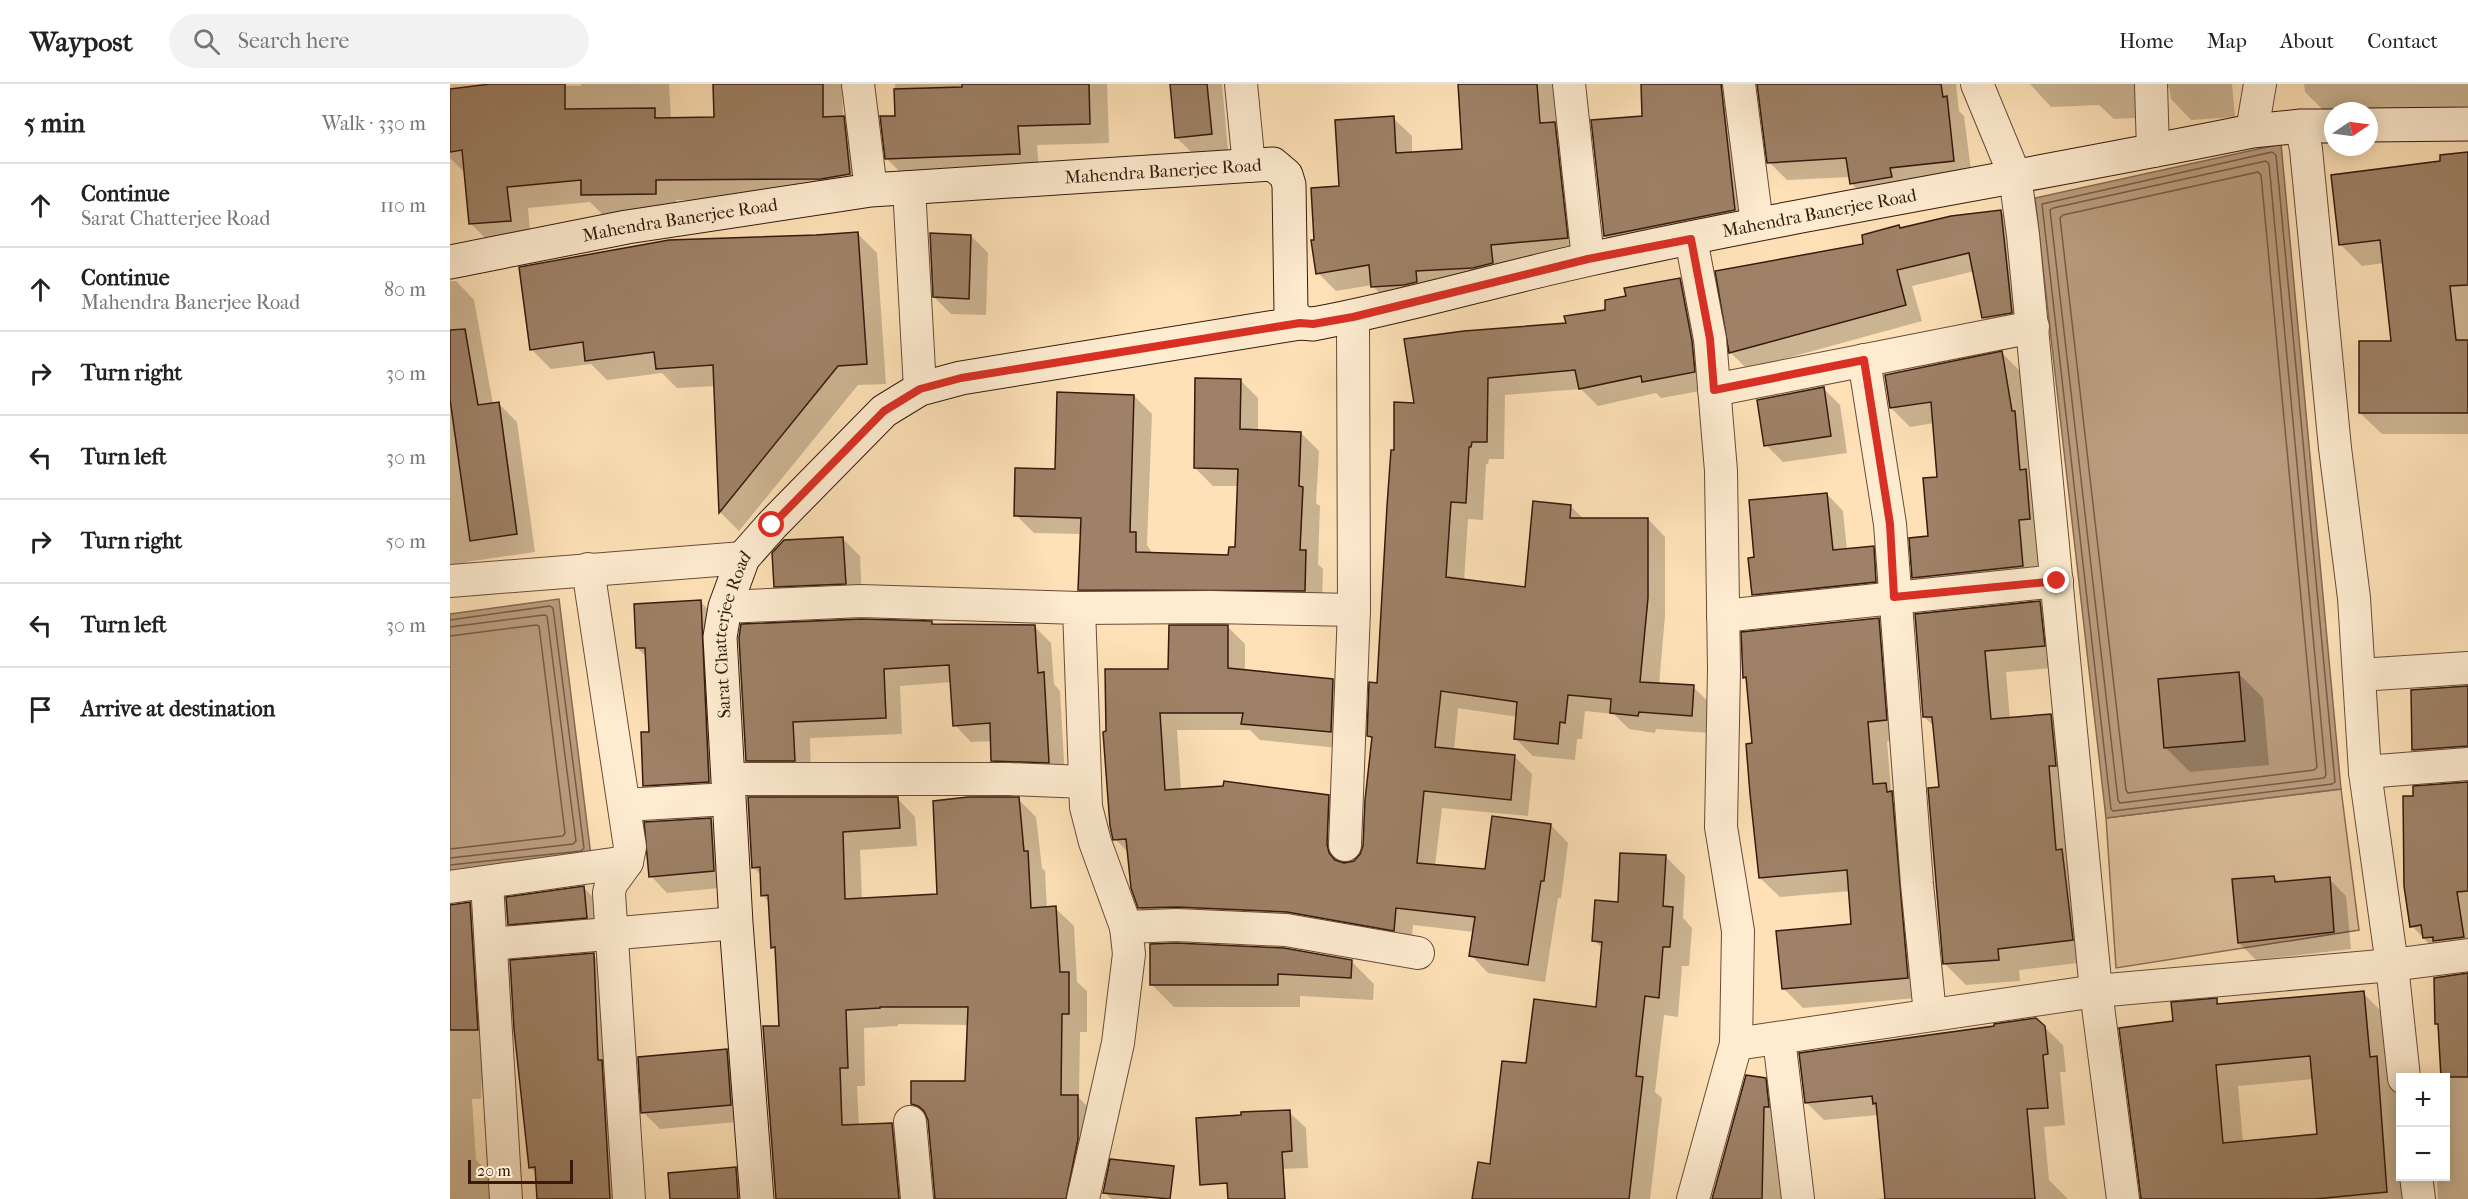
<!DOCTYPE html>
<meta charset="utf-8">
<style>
body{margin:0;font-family:"IM FELL French Canon",serif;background:#f2f2f2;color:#222}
.controls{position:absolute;right:18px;bottom:18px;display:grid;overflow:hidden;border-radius:0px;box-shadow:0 3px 15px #0003}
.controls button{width:54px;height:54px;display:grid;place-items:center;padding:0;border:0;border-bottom:2px solid #e0e0e0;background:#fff;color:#222;font:30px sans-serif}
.compass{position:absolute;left:1874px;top:18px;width:54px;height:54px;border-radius:50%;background:#fff;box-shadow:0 3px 15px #0003;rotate:77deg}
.scale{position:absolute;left:18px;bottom:15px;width:105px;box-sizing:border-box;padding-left:6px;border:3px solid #37190e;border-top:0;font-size:16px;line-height:21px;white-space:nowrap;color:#37190e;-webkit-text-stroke:4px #feecd0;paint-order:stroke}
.stop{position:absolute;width:18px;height:18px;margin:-14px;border:4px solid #d93025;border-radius:50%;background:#fff}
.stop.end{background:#d93025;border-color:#fff;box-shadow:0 2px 6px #0008}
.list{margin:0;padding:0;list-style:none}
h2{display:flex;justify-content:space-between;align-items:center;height:78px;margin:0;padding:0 24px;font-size:26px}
h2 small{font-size:20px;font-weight:400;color:#767676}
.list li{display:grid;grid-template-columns:39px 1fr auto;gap:18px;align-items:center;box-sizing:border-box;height:84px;padding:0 24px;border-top:2px solid #e0e0e0}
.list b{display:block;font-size:22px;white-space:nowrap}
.list p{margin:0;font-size:20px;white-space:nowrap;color:#767676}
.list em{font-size:20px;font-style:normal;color:#767676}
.icon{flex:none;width:33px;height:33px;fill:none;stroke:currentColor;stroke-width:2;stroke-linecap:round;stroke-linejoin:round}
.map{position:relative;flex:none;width:2018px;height:1115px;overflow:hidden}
header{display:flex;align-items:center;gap:36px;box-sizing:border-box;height:84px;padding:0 30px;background:#fff;border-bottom:2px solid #e0e0e0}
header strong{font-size:28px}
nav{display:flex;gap:33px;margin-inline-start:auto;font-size:21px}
.search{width:420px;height:54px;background:#f2f2f2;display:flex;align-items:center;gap:15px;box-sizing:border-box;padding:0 21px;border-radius:33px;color:#767676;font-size:22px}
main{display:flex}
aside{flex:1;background:#fff}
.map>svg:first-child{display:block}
.green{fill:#dcbf9a;stroke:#8a6c54;stroke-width:1.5}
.water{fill:#ba9d7e;stroke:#866851;stroke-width:1.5}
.shadow{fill:#0003;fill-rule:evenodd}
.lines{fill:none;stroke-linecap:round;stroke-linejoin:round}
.shore{stroke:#785b46;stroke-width:1.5}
.building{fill:#9e8166;stroke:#37190e;stroke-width:1.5;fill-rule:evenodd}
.street-casing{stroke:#694b38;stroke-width:34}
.secondary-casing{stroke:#37190e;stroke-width:35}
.street{stroke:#feecd0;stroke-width:32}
.secondary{stroke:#feecd0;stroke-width:33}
.route{stroke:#d93025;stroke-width:8}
.labels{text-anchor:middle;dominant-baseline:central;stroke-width:6;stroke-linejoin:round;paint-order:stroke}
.street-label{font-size:18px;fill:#37190e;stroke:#feecd0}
</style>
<header>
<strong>Waypost</strong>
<div class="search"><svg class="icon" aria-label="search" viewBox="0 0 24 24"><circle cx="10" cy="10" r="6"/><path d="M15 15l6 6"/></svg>Search here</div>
<nav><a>Home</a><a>Map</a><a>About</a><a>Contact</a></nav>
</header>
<main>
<aside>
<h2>5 min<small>Walk · 330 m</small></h2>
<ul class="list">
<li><svg class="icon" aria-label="ahead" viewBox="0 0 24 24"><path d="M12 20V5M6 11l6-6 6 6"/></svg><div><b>Continue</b><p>Sarat Chatterjee Road</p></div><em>110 m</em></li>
<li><svg class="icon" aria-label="ahead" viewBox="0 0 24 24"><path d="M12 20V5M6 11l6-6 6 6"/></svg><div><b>Continue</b><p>Mahendra Banerjee Road</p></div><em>80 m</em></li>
<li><svg class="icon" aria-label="right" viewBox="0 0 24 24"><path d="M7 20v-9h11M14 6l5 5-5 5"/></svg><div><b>Turn right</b></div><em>30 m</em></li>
<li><svg class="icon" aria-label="left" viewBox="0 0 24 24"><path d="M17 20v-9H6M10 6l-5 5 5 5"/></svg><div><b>Turn left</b></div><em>30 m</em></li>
<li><svg class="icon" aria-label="right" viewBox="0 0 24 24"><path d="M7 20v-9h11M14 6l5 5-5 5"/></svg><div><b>Turn right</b></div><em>50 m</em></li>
<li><svg class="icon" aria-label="left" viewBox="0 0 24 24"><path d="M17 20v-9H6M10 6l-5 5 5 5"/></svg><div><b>Turn left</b></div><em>30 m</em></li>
<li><svg class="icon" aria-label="arrive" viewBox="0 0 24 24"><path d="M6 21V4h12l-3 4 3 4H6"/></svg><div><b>Arrive at destination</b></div></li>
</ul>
</aside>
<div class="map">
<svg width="2018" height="1115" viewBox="0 0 2018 1115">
<rect width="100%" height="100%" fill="#fee1b7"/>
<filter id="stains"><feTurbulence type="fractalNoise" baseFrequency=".00333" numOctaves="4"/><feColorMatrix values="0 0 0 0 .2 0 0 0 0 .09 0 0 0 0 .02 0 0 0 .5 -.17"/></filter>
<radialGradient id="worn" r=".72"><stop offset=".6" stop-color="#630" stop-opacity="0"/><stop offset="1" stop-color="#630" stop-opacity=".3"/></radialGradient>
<polygon class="green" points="1891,705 1909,846 1666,884 1656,734"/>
<g class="water">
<polygon points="1831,60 1891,705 1656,734 1585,114"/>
<polygon points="109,515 141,772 0,787 0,530"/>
</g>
<g class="shadow">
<polygon points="51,0 131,2 131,0 219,0 221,35 265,35 265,0 392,0 393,34 414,55 420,111 392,115 226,116 227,130 153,131 140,118 78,124 81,157 41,160 21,140 15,89 0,74 0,7"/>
<polygon points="445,0 657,0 659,59 587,61 589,89 456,94 437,75 447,33"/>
<polygon points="721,0 772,0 778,67 743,70 726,53"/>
<polygon points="1010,0 1104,0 1106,41 1122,57 1135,172 940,220 922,201 886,207 868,189 866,157 891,103 943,34 962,52 962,70 1014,67"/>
<polygon points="1193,0 1304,0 1302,144 1173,170 1155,152 1195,34"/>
<polygon points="1307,0 1506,0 1509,27 1514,32 1522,94 1419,117 1401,99 1400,93 1337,96 1319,78"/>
<polygon points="1580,0 1782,0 1785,33 1741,36 1721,15 1719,3 1713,5 1703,33 1664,35 1649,21 1601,23"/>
<polygon points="1854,0 2018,0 2018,22 1919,29 1919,27 1883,27 1879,32 1855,8"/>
<polygon points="2018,70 2018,350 1932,350 1910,329 1943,258 1934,179 1912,182 1890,160 1992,78"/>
<polygon points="1551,128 1567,144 1578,245 1550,250 1534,233 1525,187 1462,202 1472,237 1297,285 1281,269 1267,188 1415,161 1448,142 1452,145"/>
<polygon points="407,149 427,169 436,300 408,301 289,447 270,428 266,302 227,304 212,289 157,296 141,280 101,285 81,265 366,153"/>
<polygon points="521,152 538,169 536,231 501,230 484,213"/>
<polygon points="1230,195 1247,213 1261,305 1211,314 1206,309 1148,322 1131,305 1055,311 1054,375 1039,375 1038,380 1036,380 1033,436 1018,435 1014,497 1076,505 1120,422 1134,435 1198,435 1215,453 1215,532 1209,601 1243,603 1261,620 1259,649 1206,645 1205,649 1179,645 1164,630 1135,627 1132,655 1127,655 1125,676 1083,672 1066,655 1068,633 1008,624 1004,667 1065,673 1082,690 1078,732 992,724 985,782 1037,787 1101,741 1118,759 1111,814 1108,814 1095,898 1038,889 1021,871 1024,848 963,841 961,863 707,841 690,824 679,769 665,755 720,586 778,543 795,560 795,587 883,596 900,614 898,665 810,656 800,646 727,646 731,706 878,712 896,730 894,780 905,778 912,771 914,762 923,656 919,651 929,601 945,368 965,320 1118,240 1157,227 1178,213"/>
<polygon points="0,197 6,197 24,216 43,320 48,319 67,338 85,468 16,478 16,481 0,483"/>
<polygon points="1552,269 1571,288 1591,501 1483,512 1464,493 1480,454 1489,394 1484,339 1460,343 1441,324"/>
<polygon points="790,296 808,314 808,347 851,349 869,367 866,419 870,422 868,480 873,485 872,524 648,523 630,505 632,450 584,449 566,431 607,387 684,312 702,330 697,461 703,470 780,473 786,465 789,402 763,402 745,384"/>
<polygon points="1373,304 1390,321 1397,369 1333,378 1316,361"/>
<polygon points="1377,410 1393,427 1397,466 1423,464 1440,480 1442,514 1320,527 1303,510 1306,474"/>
<polygon points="393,455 410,472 412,516 343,519 326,502"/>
<polygon points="251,518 267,535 275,714 212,718 195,701 200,649 197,573 187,564"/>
<polygon points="1590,518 1611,540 1615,583 1556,588 1560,635 1601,631 1622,653 1644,877 1569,886 1570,897 1516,901 1495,880 1491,704 1485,643 1474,633 1466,531"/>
<polygon points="1428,535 1448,555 1456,656 1437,657 1441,706 1455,720 1477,913 1353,924 1333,904 1403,842 1400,807 1330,813 1310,794 1304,660 1298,597 1294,593"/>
<polygon points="482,539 484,541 584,542 601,559 604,600 610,607 615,695 559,693 543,676 542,657 521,658 505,641 502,598 450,602 452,650 360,654 361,693 314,693 297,676 290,554"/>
<polygon points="1788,589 1813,614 1819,681 1740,688 1715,663"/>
<polygon points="2018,604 2018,686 1986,688 1963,666"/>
<polygon points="2018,700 2018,878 1984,865 1962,842 1964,713"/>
<polygon points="447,714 465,733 467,762 410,766 412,816 489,812 568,715 586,733 592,784 595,787 597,824 605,824 624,842 627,898 637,907 637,948 630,948 629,1014 646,1031 637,1115 486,1115 479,1037 463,1020 516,998 519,941 448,940 448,942 414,944 415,1002 407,1002 409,1042 441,1041 460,1059 465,1115 327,1115 331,943 327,867 323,863 320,819 312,811 312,792 303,783"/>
<polygon points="261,736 278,752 280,803 217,809 201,792"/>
<polygon points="1215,772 1235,792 1233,834 1242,844 1239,882 1232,882 1228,933 1214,931 1205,1008 1212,1014 1200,1115 1023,1115 1041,1081 1077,981 1147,925 1153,865 1144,856 1169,820"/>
<polygon points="1824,793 1830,799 1879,795 1896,812 1901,865 1806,876 1789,859"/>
<polygon points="134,804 151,821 153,850 76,857 59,840"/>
<polygon points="20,820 38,838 31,1015 22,1015 26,1076 40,1090 42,1115 0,1115 0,822"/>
<polygon points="143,871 161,889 177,1115 89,1115 87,1090 80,1083"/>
<polygon points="901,877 924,900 923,916 850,912 850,923 724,923 701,900"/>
<polygon points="2018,891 2018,1115 1988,1115 1987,1092 1996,1092 1996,994 1993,994 1989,942 1987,940"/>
<path d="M 1913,909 L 1935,931 L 1948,996 L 1950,1092 L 1956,1092 L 1958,1115 L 1692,1115 L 1725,939 L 1766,916 L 1771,921 ZM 1864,995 L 1869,1052 L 1793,1058 L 1788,1002 Z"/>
<polygon points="1594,943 1613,961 1616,988 1610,988 1615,1041 1594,1043 1599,1096 1618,1115 1423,1115 1436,1114 1428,1031 1374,1036 1356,1018"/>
<polygon points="276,966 293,983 297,1037 210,1045 193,1028"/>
<polygon points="1314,995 1337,1018 1334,1115 1263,1115"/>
<polygon points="839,1028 856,1044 858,1084 766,1087"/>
<polygon points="285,1084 303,1103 304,1115 221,1115"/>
<polygon points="699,1096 698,1115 661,1115 655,1108"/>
</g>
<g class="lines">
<g class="shore">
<polygon points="1822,68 1826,71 1885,698 1882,700 1663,727 1661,725 1592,120"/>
<polygon points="1816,77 1819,80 1876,691 1874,694 1670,719 1668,716 1600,126 1603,124"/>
<polygon points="1808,88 1811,91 1867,683 1864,686 1678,709 1676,706 1610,134 1613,131"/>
<polyline points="0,536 100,522 103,524 134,764 131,767 0,781"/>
<polyline points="0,543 94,531 97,532 126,757 123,760 0,774"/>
<polyline points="0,552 86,541 89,542 115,749 113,752 0,765"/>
</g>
</g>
<g class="building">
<polygon points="40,0 115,0 115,25 205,24 205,34 264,33 263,0 373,0 373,33 394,32 400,90 371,95 206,96 206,110 131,111 131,96 57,103 61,137 19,140 12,66 0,68 0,5"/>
<polygon points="512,0 639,0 640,40 568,42 570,70 435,75 430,32 445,32 444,5 512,3"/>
<polygon points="720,0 757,0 762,50 725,54"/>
<polygon points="1008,0 1087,0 1090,39 1105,38 1118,154 1041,161 1043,179 1023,184 966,187 967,198 954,201 921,203 919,181 866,190 861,156 864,156 861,104 889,102 885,36 944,32 946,69 1012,65"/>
<polygon points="1191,0 1271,0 1285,126 1154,152 1141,36 1192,32"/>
<polygon points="1307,0 1491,0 1493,13 1497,12 1504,77 1440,84 1442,93 1400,100 1396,74 1317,79"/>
<polygon points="2018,68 2018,201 2000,202 2006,256 2018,256 2018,329 1909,329 1909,257 1941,257 1930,156 1889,161 1881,91 1990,77 1990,71"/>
<polygon points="1551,126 1562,229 1532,234 1519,169 1447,186 1456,221 1279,269 1265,187 1413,160 1412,151 1449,141 1450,144 1501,132"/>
<polygon points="408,148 417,280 388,282 269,429 263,281 206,285 204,268 135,277 133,258 80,266 69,183 219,156 366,151"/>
<polygon points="480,149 521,151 519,215 483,213"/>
<polygon points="1230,194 1242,257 1245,288 1192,298 1191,292 1129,305 1125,286 1038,294 1037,358 1022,358 1021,363 1019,363 1016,419 1001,418 996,493 1075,503 1083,417 1121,421 1120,434 1198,434 1198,514 1190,598 1244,601 1242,632 1189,628 1188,632 1160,629 1161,615 1118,611 1115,639 1110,638 1108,660 1064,655 1067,618 991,607 985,663 1065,671 1061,716 974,707 967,779 1035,785 1042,732 1101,740 1094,797 1091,797 1078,881 1019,872 1025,833 946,824 944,847 837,828 727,823 688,824 681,804 676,755 663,756 660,742 653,648 656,647 655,585 718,585 719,541 778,541 778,584 883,595 881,648 791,640 793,629 710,629 715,706 773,702 774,697 879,711 877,760 879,769 885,776 894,779 904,777 910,770 913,762 915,716 922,653 917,652 919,598 927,599 937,422 941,366 944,366 944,318 964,319 954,255 1014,247 1116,239 1114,232 1155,226 1155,216 1176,212 1174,204"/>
<polygon points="15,245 28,321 49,318 67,450 20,457 0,315 0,246"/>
<polygon points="1552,267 1562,327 1565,327 1570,386 1576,385 1580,435 1569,436 1573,482 1462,494 1459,454 1478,452 1473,394 1487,393 1481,318 1440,324 1435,291"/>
<polygon points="745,294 791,295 790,345 851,348 849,402 853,403 850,466 856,466 855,507 628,506 631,434 564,432 565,384 605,385 607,308 684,311 680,448 686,448 686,468 778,471 779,463 785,463 788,385 744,384"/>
<polygon points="1374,303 1381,352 1314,362 1307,316"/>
<polygon points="1377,409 1383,466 1424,462 1426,498 1302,511 1298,474 1304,473 1299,416"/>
<polygon points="393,453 396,500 324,503 322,469 334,456"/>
<polygon points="251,516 259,698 193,702 191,648 199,648 195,564 186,564 184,520"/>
<polygon points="1590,517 1595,562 1535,567 1541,635 1601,630 1606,682 1599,682 1606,766 1612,765 1623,856 1548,865 1549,876 1493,880 1478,704 1489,703 1482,633 1473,633 1465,530"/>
<polygon points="1429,534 1437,636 1418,638 1423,700 1436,699 1437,708 1442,707 1458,894 1332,905 1326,847 1401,840 1397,786 1309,794 1300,710 1296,660 1302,659 1296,593 1293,594 1291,548"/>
<polygon points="411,535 482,537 482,540 585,541 588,589 594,588 599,679 541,677 540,639 503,642 499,581 434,585 436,634 343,638 345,677 296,677 289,554 291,540"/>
<polygon points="1789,588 1795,657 1714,664 1708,595"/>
<polygon points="2018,602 2018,662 1962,666 1961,606"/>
<polygon points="2018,698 2018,807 2007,808 2014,853 1983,857 1983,853 1973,854 1971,841 1960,843 1954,802 1953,712 1963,712 1963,702"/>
<polygon points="298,713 448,713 450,744 393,748 395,815 487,810 483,717 518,713 569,713 574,767 578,767 581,824 606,822 610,888 619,888 619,930 612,930 611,1011 628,1011 628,1055 616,1115 485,1115 478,1036 474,1027 468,1022 461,1020 461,997 515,997 518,923 430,923 430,924 396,926 398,984 390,984 392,1041 442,1039 449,1115 326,1115 313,942 329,942 325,863 321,864 318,811 311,812 310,783 302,784"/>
<polygon points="261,734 264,787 199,793 194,738"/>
<polygon points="1170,769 1216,771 1213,822 1223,823 1220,863 1213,863 1209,914 1195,912 1186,992 1193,993 1179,1115 1022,1115 1028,1078 1040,1080 1052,977 1076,979 1084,915 1146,923 1152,858 1142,857 1145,816 1168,818"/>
<polygon points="1824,792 1825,798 1880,793 1884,848 1788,859 1782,795"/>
<polygon points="134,802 137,834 58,841 56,813"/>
<polygon points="20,818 28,946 0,946 0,821"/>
<polygon points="726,859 834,864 902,876 901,894 828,890 828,901 700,901 700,860"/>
<polygon points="144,869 148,976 152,976 160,1115 87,1115 85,1083 79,1084 64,945 60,876"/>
<polygon points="2018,889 2018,993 1991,993 1988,940 1985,940 1984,894"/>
<path d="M 1914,907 L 1920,973 L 1927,972 L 1937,1108 L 1865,1115 L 1691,1115 L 1669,944 L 1723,937 L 1721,918 L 1767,914 L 1767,920 ZM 1860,972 L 1867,1050 L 1773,1059 L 1766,981 Z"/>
<polygon points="1586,934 1595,942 1598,970 1593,971 1598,1024 1577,1025 1585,1115 1435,1115 1426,1019 1423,1020 1422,1012 1355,1019 1349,969 1544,942 1544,940"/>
<polygon points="277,965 281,1021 191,1029 188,973"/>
<polygon points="1296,991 1316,994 1319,1023 1314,1023 1312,1115 1262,1115"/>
<polygon points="840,1026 842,1067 832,1068 835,1115 778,1115 777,1099 750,1101 746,1034 791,1031 791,1028"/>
<polygon points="660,1075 724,1082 720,1115 653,1109"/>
<polygon points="286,1083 288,1115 220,1115 218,1089"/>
</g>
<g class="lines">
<g class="street-casing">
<g id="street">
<polyline points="408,0 421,106"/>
<polyline points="791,0 799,82"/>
<polyline points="1119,0 1138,175"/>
<polyline points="1289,0 1307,140"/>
<polyline points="1527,0 1565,92 1573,151 1646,907 1673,1115"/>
<polyline points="1701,0 1703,67"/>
<polyline points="1851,42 1856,65 1885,364 1904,514 1915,688 1942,881 1954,994"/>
<polyline points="1802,47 1810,0"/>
<polyline points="459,103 470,305"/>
<polyline points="1241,155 1260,255 1271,387 1274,585 1271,743 1288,847 1286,960 1243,1115"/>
<polyline points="1414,276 1440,440 1467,800 1480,930"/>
<polyline points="1264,306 1583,243"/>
<polyline points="138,485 180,763 177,778 161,800 159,809 179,1115"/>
<polyline points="0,497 293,474"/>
<polyline points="275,523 411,517 629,524 636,723 645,758 676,843 679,870 668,959 633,1115"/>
<polyline points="629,524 761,523 904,526"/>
<polyline points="1273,532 1607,497"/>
<polyline points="1909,591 2018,584"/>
<polyline points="1915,688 2018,680"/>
<polyline points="278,695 558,695 635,698"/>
<polyline points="174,721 278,715"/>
<polyline points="895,761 904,526 903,233"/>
<polyline points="37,799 56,1115"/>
<polyline points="0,803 177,778"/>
<polyline points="676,843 726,841 836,846 968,869"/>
<polyline points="41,860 286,839"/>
<polyline points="1329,955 1348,1115"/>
<polyline points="1286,960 1646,907 1942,881 2018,871"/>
<polyline points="460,1038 467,1115"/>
<polyline points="1966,1092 1969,1115"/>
</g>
</g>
<g class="secondary-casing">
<g id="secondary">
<polyline points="1919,41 2018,40"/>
<path id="s1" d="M 0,178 L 177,143 L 421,106 L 823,80 L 836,91 L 839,101 L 841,227 L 850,239 L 863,240 C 956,223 1047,195 1140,175 C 1359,127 1582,92 1802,47 L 1851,42 L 1883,42"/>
<path id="s2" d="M 307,1115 L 286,839 L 270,553 L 275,523 L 293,474 L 322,441 L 434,327 L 470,305 L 511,294 L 850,239"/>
</g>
</g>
<use href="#street" class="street"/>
<use href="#secondary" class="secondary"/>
</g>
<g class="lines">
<polyline class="route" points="322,441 434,327 470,305 511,294 850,239 863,240 903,233 1138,175 1241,155 1260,255 1264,306 1414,276 1440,440 1444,513 1607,497"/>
</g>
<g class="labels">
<g class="street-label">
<text stroke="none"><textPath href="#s1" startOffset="720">Mahendra Banerjee Road</textPath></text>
<text stroke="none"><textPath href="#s1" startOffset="1530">Mahendra Banerjee Road</textPath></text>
<text stroke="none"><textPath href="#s1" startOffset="234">Mahendra Banerjee Road</textPath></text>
<text stroke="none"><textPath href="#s2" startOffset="567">Sarat Chatterjee Road</textPath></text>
</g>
</g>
<rect width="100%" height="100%" filter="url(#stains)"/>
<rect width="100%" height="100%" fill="url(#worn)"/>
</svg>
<div class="controls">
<button>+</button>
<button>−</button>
</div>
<svg class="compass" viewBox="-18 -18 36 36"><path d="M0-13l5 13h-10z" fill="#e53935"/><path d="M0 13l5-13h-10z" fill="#767676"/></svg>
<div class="scale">20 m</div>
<div class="stop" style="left:322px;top:441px"></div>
<div class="stop end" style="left:1607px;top:497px"></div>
</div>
</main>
